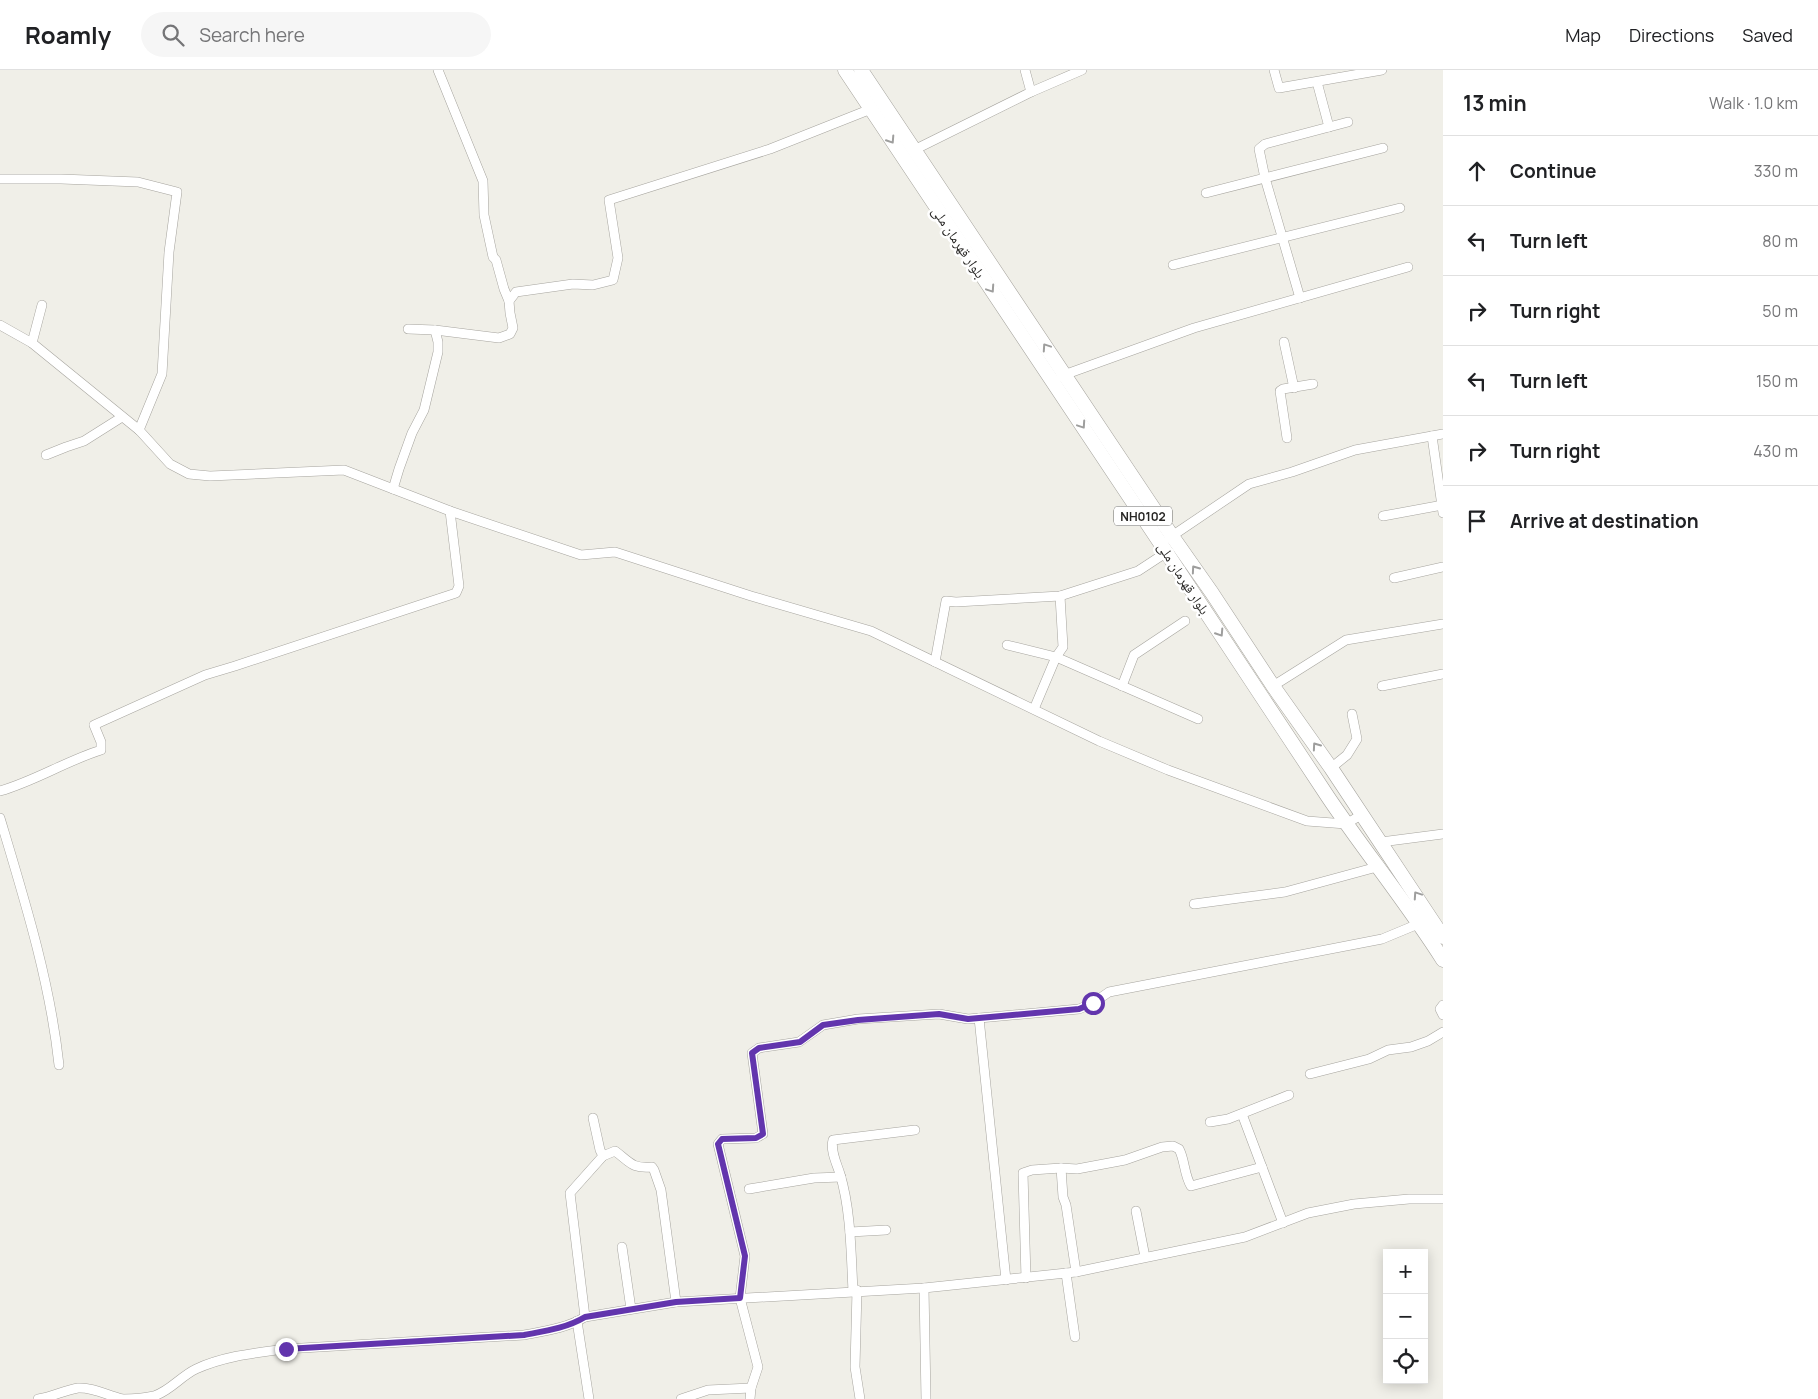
<!DOCTYPE html>
<meta charset="utf-8">
<style>
body{margin:0;font-family:Manrope,"Noto Naskh Arabic",sans-serif;background:#f6f6f6;color:#202124}
.controls{position:absolute;right:15px;bottom:15px;display:grid;overflow:hidden;border-radius:0px;box-shadow:0 2px 12px #0003}
.controls button{width:45px;height:45px;display:grid;place-items:center;padding:0;border:0;border-bottom:1px solid #e0e0e0;background:#fff;color:#202124;font:25px sans-serif}
.stop{position:absolute;width:15px;height:15px;margin:-11px;border:4px solid #6235ad;border-radius:50%;background:#fff}
.stop.end{background:#6235ad;border-color:#fff;box-shadow:0 1px 5px #0008}
.list{margin:0;padding:0;list-style:none}
h2{display:flex;justify-content:space-between;align-items:center;height:65px;margin:0;padding:0 20px;font-size:21px}
h2 small{font-size:16px;font-weight:400;color:#757577}
.list li{display:grid;grid-template-columns:32px 1fr auto;gap:15px;align-items:center;box-sizing:border-box;height:70px;padding:0 20px;border-top:1px solid #e0e0e0}
.list b{display:block;font-size:19px;white-space:nowrap}
.list em{font-size:16px;font-style:normal;color:#757577}
.icon{flex:none;width:28px;height:28px;fill:none;stroke:currentColor;stroke-width:2;stroke-linecap:round;stroke-linejoin:round}
.map{position:relative;flex:none;width:1443px;height:1329px;overflow:hidden}
header{display:flex;align-items:center;gap:30px;box-sizing:border-box;height:70px;padding:0 25px;background:#fff;border-bottom:1px solid #e0e0e0}
header strong{font-size:24px}
nav{display:flex;gap:28px;margin-inline-start:auto;font-size:18px}
.search{width:350px;height:45px;background:#f6f6f6;display:flex;align-items:center;gap:12px;box-sizing:border-box;padding:0 18px;border-radius:28px;color:#757577;font-size:19px}
main{display:flex}
aside{flex:1;background:#fff}
.map>svg:first-child{display:block}
.lines{fill:none;stroke-linecap:round;stroke-linejoin:round}
.minor-casing{stroke:#a6a49e;stroke-width:10}
.highway-casing{stroke:#a6a49e;stroke-width:15}
.minor{stroke:#fff;stroke-width:9}
.highway{stroke:#fff;stroke-width:14}
.oneway{stroke:#9e9e9d}
.route{stroke:#6235ad;stroke-width:6}
.labels{text-anchor:middle;dominant-baseline:central;stroke-width:5;stroke-linejoin:round;paint-order:stroke}
.shield{fill:#fff;stroke:#686866;stroke-width:1}
.shield-label{font-size:12px;font-weight:bold;fill:#282725}
.street-label{font-size:14px;fill:#282725;stroke:#fff}
</style>
<header>
<strong>Roamly</strong>
<div class="search"><svg class="icon" aria-label="search" viewBox="0 0 24 24"><circle cx="10" cy="10" r="6"/><path d="M15 15l6 6"/></svg>Search here</div>
<nav><a>Map</a><a>Directions</a><a>Saved</a></nav>
</header>
<main>
<div class="map">
<svg width="1443" height="1329" viewBox="0 0 1443 1329">
<rect width="100%" height="100%" fill="#f0efe8"/>
<g class="lines">
<g class="minor-casing">
<g id="minor">
<polyline points="438,0 483,111 484,145 493,187 496,190 504,219 509,231"/>
<polyline points="1025,0 1031,22"/>
<polyline points="1274,0 1279,18 1382,0"/>
<polyline points="1317,12 1329,57"/>
<polyline points="914,80 1031,22 1082,0"/>
<polyline points="1,109 61,109 138,112 177,122 169,182 162,304 139,360"/>
<polyline points="1206,123 1383,78"/>
<polyline points="1173,195 1400,138"/>
<polyline points="1300,228 1265,108 1259,79 1265,74 1348,52"/>
<polyline points="0,255 32,273 139,360 170,394 189,404 210,406 344,400 450,441 581,485 615,482 751,526 871,561 1099,671 1168,700 1307,751 1346,754 1361,745"/>
<polyline points="408,259 435,260 499,268 510,264 513,258 510,243 509,231 516,222 573,214 593,215 613,210 618,188 609,130 770,79 871,39"/>
<polyline points="1284,272 1294,318"/>
<polyline points="32,273 42,235"/>
<polyline points="1061,306 1194,258 1408,197"/>
<polyline points="1432,366 1443,443"/>
<polyline points="1287,368 1280,321 1283,319 1313,314"/>
<polyline points="46,385 66,377 84,371 122,347"/>
<polyline points="393,419 399,399 412,363 424,340 438,282 438,272 435,260"/>
<polyline points="1383,446 1443,435"/>
<polyline points="1169,468 1249,414 1292,402 1355,380 1443,364"/>
<polyline points="1394,508 1443,497"/>
<polyline points="1007,575 1056,587 1198,649"/>
<polyline points="935,592 946,531 956,532 1060,526 1138,501 1167,482"/>
<polyline points="1122,616 1134,585 1185,551"/>
<polyline points="1273,616 1346,570 1443,554"/>
<polyline points="1382,616 1443,604"/>
<polyline points="1034,639 1056,587 1063,577 1060,526"/>
<polyline points="1331,698 1347,685 1357,669 1352,644"/>
<path d="M 0,721 C 35,711 66,691 101,680 L 101,672 L 94,655 L 205,605 L 235,596 L 456,523 L 459,516 L 450,441"/>
<path d="M 0,748 C 24,828 50,911 59,995"/>
<polyline points="1381,772 1443,764"/>
<polyline points="1194,834 1285,822 1377,797"/>
<polyline points="1443,935 1440,939 1443,945"/>
<polyline points="979,948 1006,1210"/>
<polyline points="1310,1004 1369,989 1388,980 1411,977 1428,971 1443,962"/>
<polyline points="1242,1044 1283,1153"/>
<polyline points="1210,1052 1228,1049 1289,1025"/>
<path d="M 603,1086 L 615,1081 C 630,1092 632,1099 652,1097 L 654,1100 L 661,1120 L 676,1232"/>
<polyline points="1061,1098 1063,1127 1066,1135 1076,1202"/>
<polyline points="749,1119 814,1108 841,1107"/>
<polyline points="1136,1141 1145,1187"/>
<polyline points="850,1162 886,1160"/>
<polyline points="622,1177 631,1239"/>
<polyline points="1066,1203 1075,1267"/>
<path d="M 1026,1208 L 1023,1103 L 1032,1100 L 1061,1098 L 1077,1099 L 1125,1090 L 1162,1077 L 1173,1076 L 1179,1079 C 1185,1090 1184,1105 1191,1116 L 1262,1097"/>
<polyline points="924,1218 926,1329"/>
<polyline points="857,1220 855,1297 860,1329"/>
<path d="M 853,1221 C 851,1184 851,1140 840,1104 C 837,1094 830,1081 833,1070 L 915,1060"/>
<polyline points="585,1247 570,1123 603,1086 600,1080 593,1048"/>
<polyline points="577,1251 589,1329"/>
<path d="M 38,1329 C 52,1327 65,1320 78,1318 C 94,1317 108,1326 123,1329 C 132,1329 145,1328 154,1326 C 170,1321 181,1306 196,1299 C 224,1286 255,1283 285,1279 L 524,1265 C 545,1261 567,1258 585,1247 L 676,1232 L 924,1218 L 1076,1202 L 1245,1167 L 1308,1143 L 1354,1134 L 1409,1129 L 1443,1129"/>
<polyline points="681,1329 708,1320 751,1318"/>
<polyline points="750,1329 751,1318 758,1297 740,1228 745,1186 718,1074 722,1069 756,1068 763,1064 752,983 759,978 799,972 823,955 858,949 939,944 968,949 1079,939 1093,933 1109,922 1382,869 1423,852"/>
</g>
</g>
<g class="highway-casing">
<g id="highway">
<path d="M 845,0 C 1007,242 1168,484 1328,727 C 1365,782 1407,833 1443,890"/>
<polyline points="861,0 1172,466 1212,523 1273,616 1331,698 1443,867"/>
</g>
</g>
<use href="#minor" class="minor"/>
<use href="#highway" class="highway"/>
</g>
<defs><path id="oneway-chevron" d="M-2-3.5L2.5 0L-2 3.5" fill="none" stroke-width="1.6" stroke-linecap="round" stroke-linejoin="round" transform="scale(1.25)"/></defs>
<g class="oneway">
<use href="#oneway-chevron" transform="translate(891 70) rotate(57)"/>
<use href="#oneway-chevron" transform="translate(991 219) rotate(56)"/>
<use href="#oneway-chevron" transform="translate(1046 277) rotate(-124)"/>
<use href="#oneway-chevron" transform="translate(1082 355) rotate(56)"/>
<use href="#oneway-chevron" transform="translate(1195 499) rotate(-125)"/>
<use href="#oneway-chevron" transform="translate(1220 563) rotate(57)"/>
<use href="#oneway-chevron" transform="translate(1316 676) rotate(-125)"/>
<use href="#oneway-chevron" transform="translate(1417 825) rotate(-124)"/>
</g>
<g class="lines">
<path class="route" d="M 286,1279 L 524,1265 C 545,1261 567,1258 585,1247 L 676,1232 L 740,1228 L 745,1186 L 718,1074 L 722,1069 L 756,1068 L 763,1064 L 752,983 L 759,978 L 800,972 L 823,955 L 858,950 L 939,944 L 968,949 L 1079,939 L 1093,933"/>
</g>
<g class="labels">
<rect class="shield" x="1114" y="436.5" width="58" height="19" rx="4"/>
<g class="shield-label">
<text x="1143" y="446">NH0102</text>
</g>
<g class="street-label">
<text transform="translate(959 172) rotate(56)">بلوار قهرمان ملی</text>
<text transform="translate(1184 508) rotate(57)">بلوار قهرمان ملی</text>
</g>
</g>
</svg>
<div class="controls">
<button>+</button>
<button>−</button>
<button><svg class="icon" aria-label="locate" viewBox="0 0 24 24"><circle cx="12" cy="12" r="6"/><path d="M12 2v4M12 18v4M2 12h4M18 12h4"/></svg></button>
</div>
<div class="stop" style="left:1093px;top:933px"></div>
<div class="stop end" style="left:286px;top:1279px"></div>
</div>
<aside>
<h2>13 min<small>Walk · 1.0 km</small></h2>
<ul class="list">
<li><svg class="icon" aria-label="ahead" viewBox="0 0 24 24"><path d="M12 20V5M6 11l6-6 6 6"/></svg><div><b>Continue</b></div><em>330 m</em></li>
<li><svg class="icon" aria-label="left" viewBox="0 0 24 24"><path d="M17 20v-9H6M10 6l-5 5 5 5"/></svg><div><b>Turn left</b></div><em>80 m</em></li>
<li><svg class="icon" aria-label="right" viewBox="0 0 24 24"><path d="M7 20v-9h11M14 6l5 5-5 5"/></svg><div><b>Turn right</b></div><em>50 m</em></li>
<li><svg class="icon" aria-label="left" viewBox="0 0 24 24"><path d="M17 20v-9H6M10 6l-5 5 5 5"/></svg><div><b>Turn left</b></div><em>150 m</em></li>
<li><svg class="icon" aria-label="right" viewBox="0 0 24 24"><path d="M7 20v-9h11M14 6l5 5-5 5"/></svg><div><b>Turn right</b></div><em>430 m</em></li>
<li><svg class="icon" aria-label="arrive" viewBox="0 0 24 24"><path d="M6 21V4h12l-3 4 3 4H6"/></svg><div><b>Arrive at destination</b></div></li>
</ul>
</aside>
</main>
